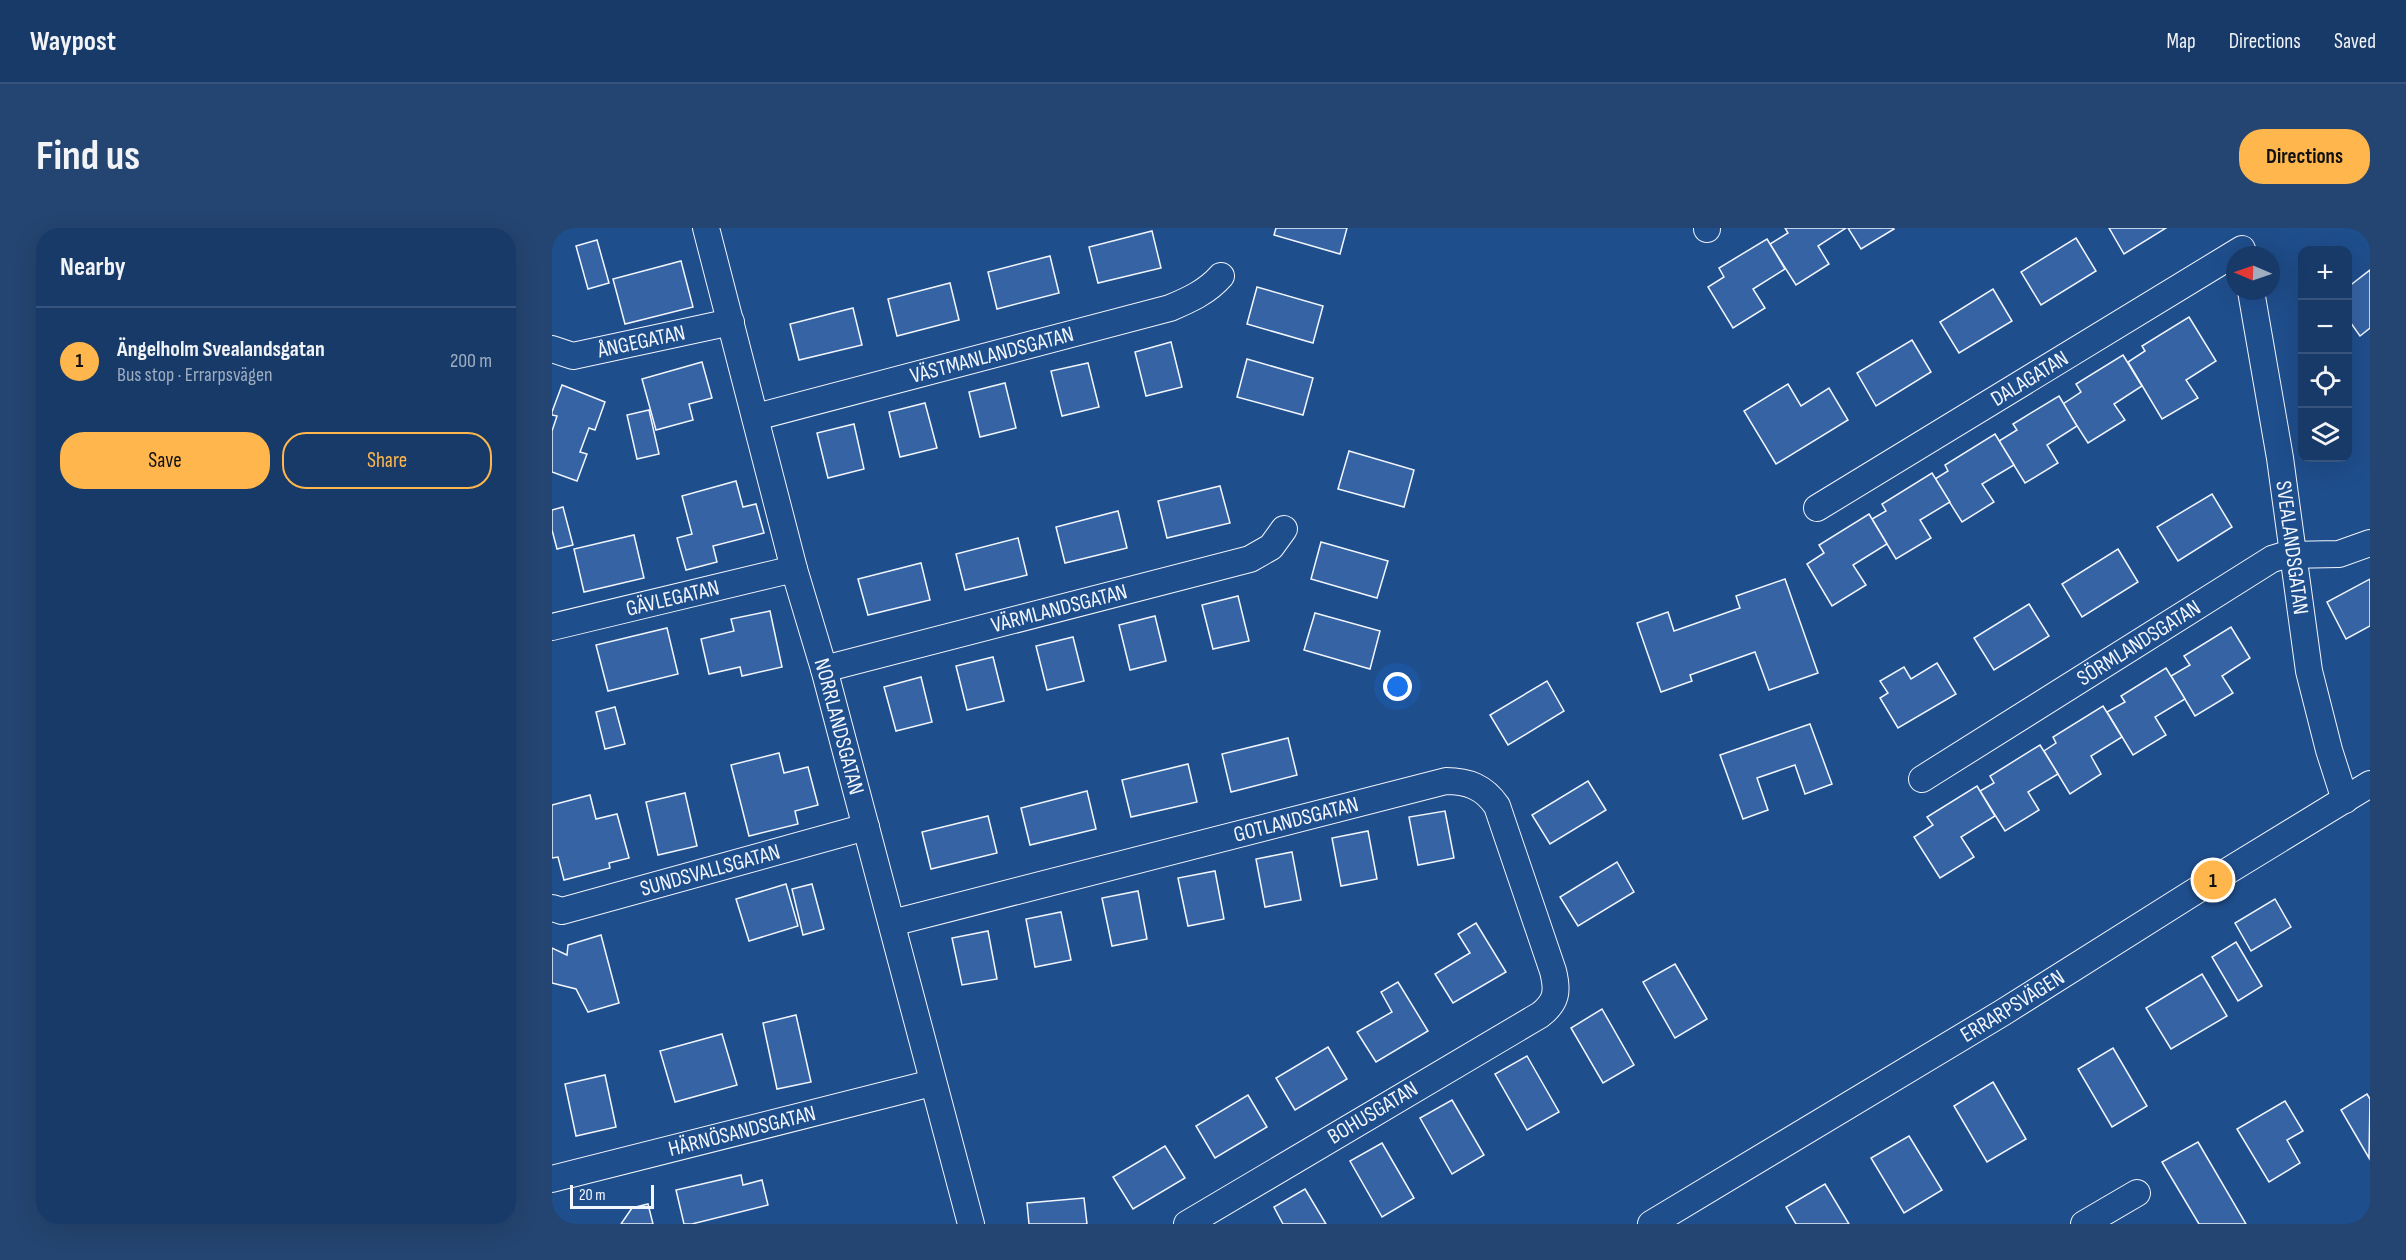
<!DOCTYPE html>
<meta charset="utf-8">
<style>
body{margin:0;font-family:"Sofia Sans Condensed",sans-serif;background:#244571;color:#f1f3f6}
.controls{position:absolute;right:18px;top:18px;display:grid;overflow:hidden;border-radius:12px;box-shadow:0 6px 24px #0002}
.controls button{width:54px;height:54px;display:grid;place-items:center;padding:0;border:0;border-bottom:2px solid #36547d;background:#173a69;color:#f1f3f6;font:30px sans-serif}
.compass{position:absolute;left:1674px;top:18px;width:54px;height:54px;border-radius:50%;background:#173a69;box-shadow:0 6px 24px #0002;rotate:272deg}
.scale{position:absolute;left:18px;bottom:15px;width:84px;box-sizing:border-box;padding-left:6px;border:3px solid #f2f6ff;border-top:0;font-size:16px;line-height:21px;white-space:nowrap;color:#f2f6ff;-webkit-text-stroke:4px #1f4e8c;paint-order:stroke}
.you{position:absolute;left:846px;top:459px;width:21px;height:21px;margin:-15px;border:4px solid #fff;border-radius:50%;background:#1a73e8;box-shadow:0 0 0 9px #1a73e833}
.badge{display:grid;place-items:center;width:39px;height:39px;border-radius:50%;background:#ffb74d;color:#111;font-size:20px;font-weight:700}
.pin{position:absolute;translate:-50% -50%;border:3px solid #fff;box-shadow:0 2px 6px #0006}
.list{margin:0;padding:0;list-style:none}
h2{display:flex;justify-content:space-between;align-items:center;height:78px;margin:0;padding:0 24px;font-size:26px}
h2 small{font-size:20px;font-weight:400;color:#9eadc0}
.list li{display:grid;grid-template-columns:39px 1fr auto;gap:18px;align-items:center;box-sizing:border-box;height:108px;padding:0 24px;border-top:2px solid #36547d}
.list b{display:block;font-size:22px;white-space:nowrap}
.list p{margin:0;font-size:20px;white-space:nowrap;color:#9eadc0}
.list em{font-size:20px;font-style:normal;color:#9eadc0}
.actions{display:flex;gap:12px;padding:18px 24px}
.actions a{flex:1;padding:14px 0;border:2px solid #ffb74d;border-radius:24px;text-align:center;font-size:21px;color:#ffb74d}
.actions .main{background:#ffb74d;color:#111}
.icon{flex:none;width:33px;height:33px;fill:none;stroke:currentColor;stroke-width:2;stroke-linecap:round;stroke-linejoin:round}
.map{position:relative;flex:none;width:1818px;height:996px;overflow:hidden;border-radius:24px}
header{display:flex;align-items:center;gap:36px;box-sizing:border-box;height:84px;padding:0 30px;background:#173a69;border-bottom:2px solid #36547d}
header strong{font-size:28px}
nav{display:flex;gap:33px;margin-inline-start:auto;font-size:21px}
.intro{display:flex;align-items:center;justify-content:space-between;box-sizing:border-box;height:144px;padding:0 36px}
h1{margin:0;font-size:42px}
.button{padding:15px 27px;border-radius:24px;background:#ffb74d;color:#111;font-size:21px;font-weight:700}
main{display:flex;gap:36px;padding:0 36px}
aside{flex:1;background:#173a69;border-radius:24px;box-shadow:0 6px 24px #0002}
.map>svg:first-child{display:block}
.building{fill:#3563a3;stroke:#f2f6ff;stroke-width:1.5}
.lines{fill:none;stroke-linecap:round;stroke-linejoin:round}
.street-casing{stroke:#f2f6ff;stroke-width:28}
.street{stroke:#1f4e8c;stroke-width:26}
.labels{text-anchor:middle;dominant-baseline:central;stroke-width:4.5;stroke-linejoin:round;paint-order:stroke}
.street-label{font-size:22px;fill:#f2f6ff;stroke:#1f4e8c}
</style>
<header>
<strong>Waypost</strong>
<nav><a>Map</a><a>Directions</a><a>Saved</a></nav>
</header>
<div class="intro"><h1>Find us</h1><a class="button">Directions</a></div>
<main>
<aside>
<h2>Nearby<small></small></h2>
<ul class="list">
<li><span class="badge">1</span><div><b>Ängelholm Svealandsgatan</b><p>Bus stop · Errarpsvägen</p></div><em>200 m</em></li>
</ul>
<div class="actions"><a class="main">Save</a><a>Share</a></div>
</aside>
<div class="map">
<svg width="1818" height="996" viewBox="0 0 1818 996">
<rect width="100%" height="100%" fill="#1f4e8c"/>
<g class="building">
<polygon points="724,0 795,0 788,26 722,7"/>
<polygon points="1233,0 1294,0 1266,18 1277,36 1244,57 1218,16 1236,5"/>
<polygon points="1296,0 1341,0 1342,1 1309,21"/>
<polygon points="1557,0 1614,0 1572,26"/>
<polygon points="600,3 609,40 546,55 537,19"/>
<polygon points="1524,10 1544,43 1489,77 1469,44"/>
<polygon points="1215,11 1233,41 1201,61 1213,80 1181,100 1156,59 1172,49 1167,40"/>
<polygon points="45,12 57,55 36,61 24,18"/>
<polygon points="498,28 507,65 445,81 436,44"/>
<polygon points="129,33 141,79 73,96 61,51"/>
<polygon points="1818,42 1818,100 1808,108 1796,91 1796,59"/>
<polygon points="398,55 407,92 345,108 336,71"/>
<polygon points="705,59 771,78 761,115 695,96"/>
<polygon points="1441,61 1460,93 1407,125 1388,94"/>
<polygon points="301,80 310,117 247,132 238,96"/>
<polygon points="1637,89 1664,133 1634,152 1646,170 1610,191 1576,134 1593,123 1590,118"/>
<polygon points="1360,112 1379,144 1324,178 1305,145"/>
<polygon points="619,114 630,159 594,168 583,124"/>
<polygon points="1571,127 1590,158 1562,176 1573,192 1536,215 1511,176 1529,164 1524,156"/>
<polygon points="695,131 761,150 751,187 685,169"/>
<polygon points="150,134 160,170 137,176 141,192 104,202 90,151"/>
<polygon points="536,135 547,179 510,188 499,143"/>
<polygon points="453,155 464,200 428,209 417,164"/>
<polygon points="1236,156 1249,178 1277,160 1296,192 1224,236 1192,183"/>
<polygon points="10,157 53,174 43,202 37,200 28,224 35,226 25,253 0,244 0,203 5,188 0,187 0,184"/>
<polygon points="1507,168 1525,198 1495,217 1506,235 1473,255 1447,213 1465,202 1461,196"/>
<polygon points="373,175 385,220 348,229 337,184"/>
<polygon points="97,182 107,226 85,231 75,187"/>
<polygon points="302,196 312,241 276,250 265,205"/>
<polygon points="1443,206 1462,237 1430,256 1442,274 1410,294 1383,251 1396,243 1393,237"/>
<polygon points="797,223 862,242 852,279 786,261"/>
<polygon points="1380,245 1398,274 1368,292 1379,310 1344,331 1320,291 1334,283 1330,276"/>
<polygon points="184,253 191,279 204,276 212,305 161,318 165,334 134,342 125,310 140,306 130,268"/>
<polygon points="668,258 678,295 615,310 606,273"/>
<polygon points="1660,266 1680,299 1626,333 1605,299"/>
<polygon points="11,279 21,317 5,321 0,302 0,282"/>
<polygon points="566,283 575,320 513,335 504,299"/>
<polygon points="1317,286 1335,316 1301,337 1314,357 1280,378 1255,336 1272,325 1267,317"/>
<polygon points="82,307 92,350 32,364 22,321"/>
<polygon points="466,310 475,347 413,362 404,326"/>
<polygon points="769,314 836,333 825,370 759,351"/>
<polygon points="1566,321 1586,354 1530,389 1510,356"/>
<polygon points="369,335 378,372 316,387 306,351"/>
<polygon points="1233,351 1266,445 1217,462 1203,424 1138,447 1140,453 1109,464 1085,395 1116,384 1122,403 1188,380 1184,368"/>
<polygon points="1818,351 1818,398 1794,411 1775,374"/>
<polygon points="686,368 697,413 661,421 650,377"/>
<polygon points="1477,376 1497,408 1442,442 1422,410"/>
<polygon points="218,383 230,439 190,448 188,439 157,446 149,411 182,403 179,391"/>
<polygon points="763,385 828,403 818,441 752,422"/>
<polygon points="603,388 614,433 578,442 567,397"/>
<polygon points="1679,399 1698,430 1670,448 1681,465 1643,488 1619,448 1638,437 1632,428"/>
<polygon points="115,400 126,446 56,463 44,417"/>
<polygon points="521,409 532,453 495,462 484,418"/>
<polygon points="441,429 452,473 415,482 404,438"/>
<polygon points="1385,435 1404,466 1346,500 1328,470 1336,465 1328,453 1352,439 1359,451"/>
<polygon points="1614,440 1633,471 1603,489 1614,507 1581,527 1555,484 1573,474 1569,468"/>
<polygon points="369,449 380,494 344,503 332,459"/>
<polygon points="995,453 1012,483 956,517 938,487"/>
<polygon points="1551,478 1570,509 1539,528 1549,546 1518,566 1492,523 1504,515 1501,509"/>
<polygon points="63,479 73,516 53,521 44,484"/>
<polygon points="1258,496 1280,556 1253,566 1243,537 1205,550 1216,582 1191,591 1168,527"/>
<polygon points="736,510 745,547 679,564 670,526"/>
<polygon points="1488,517 1506,546 1476,564 1487,582 1453,603 1428,563 1442,555 1438,548"/>
<polygon points="227,525 232,545 256,539 266,577 243,583 246,596 197,608 179,537"/>
<polygon points="636,536 645,574 579,589 570,552"/>
<polygon points="1036,553 1054,582 998,616 980,587"/>
<polygon points="1425,558 1443,588 1409,609 1422,629 1388,650 1362,609 1381,597 1375,589"/>
<polygon points="535,563 544,601 478,617 469,580"/>
<polygon points="133,565 145,618 106,627 94,574"/>
<polygon points="38,567 44,591 65,586 77,630 57,635 58,640 12,652 6,629 0,630 0,577"/>
<polygon points="893,583 902,630 866,637 857,589"/>
<polygon points="436,588 445,625 379,641 370,604"/>
<polygon points="816,603 825,651 789,658 780,610"/>
<polygon points="740,624 749,672 713,679 704,631"/>
<polygon points="1065,634 1082,664 1026,698 1008,669"/>
<polygon points="663,643 672,691 636,698 626,650"/>
<polygon points="234,656 246,698 197,713 184,671"/>
<polygon points="260,656 272,701 251,707 240,661"/>
<polygon points="586,663 595,711 560,718 550,670"/>
<polygon points="1723,671 1739,699 1699,723 1683,695"/>
<polygon points="509,684 519,732 483,739 474,691"/>
<polygon points="924,695 954,744 901,775 883,746 918,725 906,706"/>
<polygon points="436,703 445,751 410,757 400,710"/>
<polygon points="49,707 67,775 36,784 24,761 0,755 0,720 15,727 16,717"/>
<polygon points="1684,714 1710,758 1686,773 1660,729"/>
<polygon points="1123,736 1155,791 1123,810 1091,754"/>
<polygon points="1650,746 1675,788 1619,821 1594,780"/>
<polygon points="846,754 876,803 824,834 805,804 840,784 829,764"/>
<polygon points="1050,781 1082,837 1051,855 1019,800"/>
<polygon points="244,787 259,854 225,861 211,795"/>
<polygon points="170,806 185,857 123,874 108,823"/>
<polygon points="776,819 795,851 743,882 724,850"/>
<polygon points="1561,820 1595,878 1560,899 1526,841"/>
<polygon points="975,828 1007,884 975,902 943,846"/>
<polygon points="53,847 64,899 24,908 13,856"/>
<polygon points="1441,854 1474,911 1435,934 1402,878"/>
<polygon points="1815,866 1818,871 1817,930 1789,882"/>
<polygon points="696,867 715,899 663,930 644,898"/>
<polygon points="900,872 932,927 900,946 868,890"/>
<polygon points="1733,873 1751,903 1735,912 1748,935 1717,954 1685,901"/>
<polygon points="1357,908 1390,962 1352,985 1319,930"/>
<polygon points="1646,914 1694,996 1647,996 1610,934"/>
<polygon points="830,915 862,970 830,989 798,933"/>
<polygon points="613,918 633,950 581,981 561,949"/>
<polygon points="189,947 191,957 210,952 216,977 140,996 132,996 124,962"/>
<polygon points="1273,956 1297,996 1244,996 1234,979"/>
<polygon points="753,961 774,996 731,996 722,979"/>
<polygon points="532,970 535,996 477,996 475,975"/>
<polygon points="96,976 101,996 69,996 80,980"/>
</g>
<g class="lines">
<g class="street-casing">
<g id="street">
<path id="s1" d="M 154,0 L 242,341 L 272,441 L 419,996"/>
<polyline points="1155,1 1155,0"/>
<path id="s2" d="M 1699,63 L 1728,230 L 1757,443 L 1777,522 L 1793,572"/>
<path id="s3" d="M 0,121 L 21,128 L 179,94"/>
<path id="s4" d="M 204,189 L 618,80 C 637,72 655,64 669,48"/>
<path id="s5" d="M 1265,280 L 1690,21"/>
<path id="s6" d="M 0,399 L 242,341"/>
<path id="s7" d="M 272,441 L 698,331 L 719,319 L 732,301"/>
<path id="s8" d="M 1370,551 L 1720,331 L 1733,327 L 1787,326 L 1818,315"/>
<path id="s9" d="M 0,680 L 10,683 L 314,599"/>
<path id="s10" d="M 340,695 L 894,553 C 916,553 932,559 945,578 L 1001,743 C 1006,763 1005,774 988,787 L 635,996"/>
<path id="s11" d="M 0,951 L 380,855"/>
<path id="s12" d="M 1099,996 L 1450,785 L 1661,652 L 1818,556"/>
<polyline points="1532,996 1585,965"/>
</g>
</g>
<use href="#street" class="street"/>
</g>
<g class="labels">
<g class="street-label">
<text stroke="none"><textPath href="#s3" startOffset="92">ÅNGEGATAN</textPath></text>
<text stroke="none"><textPath href="#s4" startOffset="244">VÄSTMANLANDSGATAN</textPath></text>
<text stroke="none"><textPath href="#s5" startOffset="249">DALAGATAN</textPath></text>
<text stroke="none"><textPath href="#s2" startOffset="260">SVEALANDSGATAN</textPath></text>
<text stroke="none"><textPath href="#s6" startOffset="124">GÄVLEGATAN</textPath></text>
<text stroke="none"><textPath href="#s7" startOffset="243">VÄRMLANDSGATAN</textPath></text>
<text stroke="none"><textPath href="#s8" startOffset="256">SÖRMLANDSGATAN</textPath></text>
<text stroke="none"><textPath href="#s1" startOffset="516">NORRLANDSGATAN</textPath></text>
<text stroke="none"><textPath href="#s10" startOffset="417">GOTLANDSGATAN</textPath></text>
<text stroke="none"><textPath href="#s9" startOffset="164">SUNDSVALLSGATAN</textPath></text>
<text stroke="none"><textPath href="#s12" startOffset="422">ERRARPSVÄGEN</textPath></text>
<text transform="translate(821 885) rotate(-31)">BOHUSGATAN</text>
<text stroke="none"><textPath href="#s11" startOffset="196">HÄRNÖSANDSGATAN</textPath></text>
</g>
</g>
</svg>
<div class="controls">
<button>+</button>
<button>−</button>
<button><svg class="icon" aria-label="locate" viewBox="0 0 24 24"><circle cx="12" cy="12" r="6"/><path d="M12 2v4M12 18v4M2 12h4M18 12h4"/></svg></button>
<button><svg class="icon" aria-label="layers" viewBox="0 0 24 24"><path d="M12 4l9 5-9 5-9-5zM3 14l9 5 9-5"/></svg></button>
</div>
<svg class="compass" viewBox="-18 -18 36 36"><path d="M0-13l5 13h-10z" fill="#e53935"/><path d="M0 13l5-13h-10z" fill="#9eadc0"/></svg>
<div class="scale">20 m</div>
<div class="you"></div>
<div class="pin badge" style="left:1661px;top:652px">1</div>
</div>
</main>
